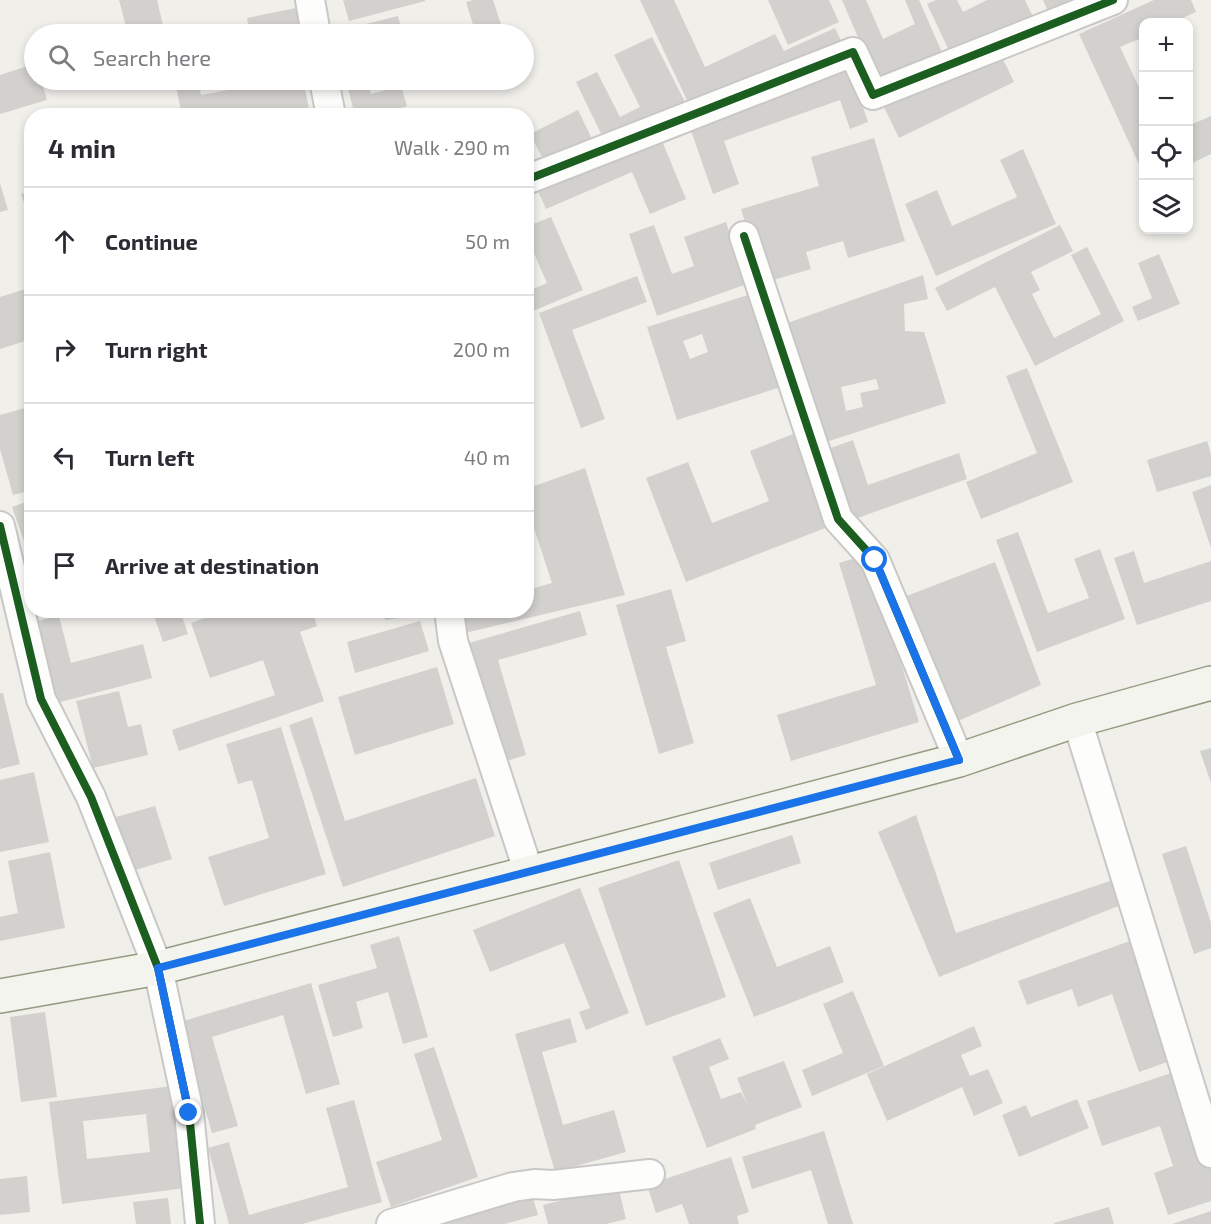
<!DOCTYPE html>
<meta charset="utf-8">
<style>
body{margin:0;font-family:"Exo 2",sans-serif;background:#f2f2f3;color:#2b2b33}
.controls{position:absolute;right:18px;top:18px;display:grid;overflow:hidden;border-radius:12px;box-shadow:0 3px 9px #0003}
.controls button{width:54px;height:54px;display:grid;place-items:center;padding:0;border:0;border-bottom:2px solid #e1e1e2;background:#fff;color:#2b2b33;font:30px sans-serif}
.stop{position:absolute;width:18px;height:18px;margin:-14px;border:4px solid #1a73e8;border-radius:50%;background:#fff}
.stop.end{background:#1a73e8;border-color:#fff;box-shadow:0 2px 6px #0008}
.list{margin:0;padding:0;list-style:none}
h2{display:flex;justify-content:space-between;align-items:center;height:78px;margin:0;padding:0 24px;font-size:26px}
h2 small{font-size:20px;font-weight:400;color:#7c7c81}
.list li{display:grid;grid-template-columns:39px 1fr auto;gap:18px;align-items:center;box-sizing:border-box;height:108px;padding:0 24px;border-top:2px solid #e1e1e2}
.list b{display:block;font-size:22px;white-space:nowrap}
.list em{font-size:20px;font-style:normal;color:#7c7c81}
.icon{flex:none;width:33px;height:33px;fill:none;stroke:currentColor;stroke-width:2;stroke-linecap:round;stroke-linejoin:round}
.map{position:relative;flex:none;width:1211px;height:1224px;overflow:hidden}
.search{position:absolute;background:#fff;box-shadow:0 3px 9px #0003;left:24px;top:24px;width:510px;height:66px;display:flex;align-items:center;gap:15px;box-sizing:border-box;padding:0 21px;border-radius:33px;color:#7c7c81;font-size:22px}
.panel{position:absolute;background:#fff;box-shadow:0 3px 9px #0003;left:24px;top:108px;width:510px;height:510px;border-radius:24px}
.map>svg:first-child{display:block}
.building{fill:#d2d1cd;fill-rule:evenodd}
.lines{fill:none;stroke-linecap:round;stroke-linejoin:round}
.street-casing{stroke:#c9c8c6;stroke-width:32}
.secondary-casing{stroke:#949b81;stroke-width:36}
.street{stroke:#fdfdfc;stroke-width:28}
.secondary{stroke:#f3f4ed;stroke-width:33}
.cycleway-casing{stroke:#fff;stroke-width:11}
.cycleway{stroke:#1b5e20;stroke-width:8}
.route{stroke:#1a73e8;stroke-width:8}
</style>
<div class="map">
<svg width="1211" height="1224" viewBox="0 0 1211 1224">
<rect width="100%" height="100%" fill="#f0efea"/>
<g class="building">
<polygon points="119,0 157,0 165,34 128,34"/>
<polygon points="343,0 425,0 425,1 349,21"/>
<polygon points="473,0 493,0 504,34 476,34 466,2"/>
<polygon points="640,0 674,0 705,67 775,34 784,51 835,28 843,45 693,113"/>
<polygon points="768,0 829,0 839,22 788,45"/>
<polygon points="842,0 866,0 883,39 915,24 905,0 919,0 944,57 879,86"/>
<polygon points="936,0 957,0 963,12 987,0 1025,0 1033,17 952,57 927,4"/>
<polygon points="1043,0 1085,0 1050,16"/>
<polygon points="1154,0 1191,0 1196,12 1174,22 1144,22 1144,37 1120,47 1144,98 1144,175 1079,34"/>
<polygon points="301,7 305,27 293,30 294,34 250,34 247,18"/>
<polygon points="398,16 403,34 334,34 334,32"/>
<polygon points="652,37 686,104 606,144 576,82 597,72 620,117 640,107 614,55"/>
<polygon points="999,51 1014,82 899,138 884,107"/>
<polygon points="34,64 34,80 41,80 47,100 0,114 0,75"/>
<polygon points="849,66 868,122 850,129 840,100 724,141 739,184 713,194 688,122"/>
<polygon points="198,80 201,95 260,84 259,80 303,80 310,113 182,116 175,81"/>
<polygon points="346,80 367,80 371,94 401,86 407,106 377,116 355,116"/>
<polygon points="578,110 594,143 547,167 530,134"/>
<polygon points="1211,116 1211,154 1188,165 1188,126"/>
<polygon points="660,136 686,199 650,214 632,172 546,209 537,189"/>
<polygon points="874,138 905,241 848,258 843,241 806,252 811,269 763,283 741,209 819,186 811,157"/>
<polygon points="1023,149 1056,224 936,276 905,204 937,190 952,226 1017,197 1000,160"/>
<polygon points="0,183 8,210 0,212"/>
<polygon points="32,191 32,222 31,223 21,194"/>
<polygon points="551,217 583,290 526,314 526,292 547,283 526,235 526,227"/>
<polygon points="726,222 747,284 657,316 629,234 654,225 672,274 694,266 684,237"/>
<polygon points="1060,225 1073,251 1031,272 1040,290 1032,294 1054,338 1101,314 1071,255 1087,247 1124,321 1035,366 995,287 947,311 935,288"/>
<polygon points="1159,254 1180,304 1138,321 1132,307 1152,298 1138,263"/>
<path d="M 923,275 L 928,299 L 904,304 L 905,331 L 924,332 L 946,403 L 817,445 L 779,326 ZM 876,379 L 879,389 L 860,393 L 863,407 L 846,411 L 841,387 Z"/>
<polygon points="637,276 647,302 572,330 605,419 581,428 539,313"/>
<polygon points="32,287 32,339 0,349 0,297"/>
<path d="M 748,295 L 778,388 L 677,420 L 647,327 ZM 702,334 L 708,352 L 690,359 L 683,341 Z"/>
<polygon points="1027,368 1073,482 981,519 966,482 1037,453 1006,376"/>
<polygon points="32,406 32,490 13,495 0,449 0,415"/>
<polygon points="793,434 828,527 686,582 646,478 688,462 712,523 769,501 750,451"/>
<polygon points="853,440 868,485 959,453 967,479 849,521 825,450"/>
<polygon points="1207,441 1211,454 1211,476 1157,492 1147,460"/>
<polygon points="585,468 625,595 465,633 462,610 526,610 526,576 531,589 552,583 533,525 526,527 526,489"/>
<polygon points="1211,485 1211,548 1192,492"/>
<polygon points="32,500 32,561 31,561 12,507"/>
<polygon points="1018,532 1048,613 1089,598 1074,559 1100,549 1125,619 1037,652 996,540"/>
<polygon points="1134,551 1144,583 1211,561 1211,601 1137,625 1114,558"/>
<polygon points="868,554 919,722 791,761 777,715 876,685 839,563"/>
<polygon points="995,562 1041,685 958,721 904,597"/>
<polygon points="671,589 686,641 666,647 694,743 659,754 616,605"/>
<polygon points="152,610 180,610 188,634 163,642"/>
<polygon points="227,610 312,610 317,626 300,632 324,701 179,751 172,730 275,695 263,660 210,678 191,623"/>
<polygon points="384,610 435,610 435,613 385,620"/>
<polygon points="580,611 587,635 498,660 526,755 503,762 469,643"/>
<polygon points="59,616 71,663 143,644 152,678 53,704 32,622"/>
<polygon points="420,621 429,651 355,673 347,642"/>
<polygon points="437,667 454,724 355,755 338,697"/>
<polygon points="119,691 128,727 141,724 148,755 93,768 76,701"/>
<polygon points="0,693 3,693 20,764 0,769"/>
<polygon points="312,717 345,821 476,778 495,836 343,887 289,725"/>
<polygon points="281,727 326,874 224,906 208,857 269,838 252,780 238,784 226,744"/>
<polygon points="1211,748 1211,783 1200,751"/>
<polygon points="34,772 49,842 0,852 0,780"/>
<polygon points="155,806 172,859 132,871 116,817"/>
<polygon points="916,815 956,933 1113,880 1121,905 939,977 878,832"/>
<polygon points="792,835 801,863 718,890 709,863"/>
<polygon points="1186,846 1211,923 1211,948 1194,954 1162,854"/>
<polygon points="50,852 65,928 0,941 0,917 18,913 8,861"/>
<polygon points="679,860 726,997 646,1026 598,888"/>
<polygon points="580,888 629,1013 586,1030 579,1012 590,1008 564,943 490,972 473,930"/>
<polygon points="750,898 777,967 830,946 844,982 754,1017 713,913"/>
<polygon points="399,936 428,1037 403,1044 388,992 356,1002 363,1028 333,1037 318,985 377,968 370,945"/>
<polygon points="1130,941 1173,1060 1139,1072 1112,994 1078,1007 1072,989 1027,1005 1018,981"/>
<polygon points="311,983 340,1084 306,1094 283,1015 212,1037 238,1126 212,1133 180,1022"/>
<polygon points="853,991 884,1066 812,1096 802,1070 843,1053 823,1004"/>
<polygon points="45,1012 57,1097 21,1102 10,1017"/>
<polygon points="570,1018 577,1042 542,1052 563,1125 614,1110 626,1152 555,1172 515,1034"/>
<polygon points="974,1026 982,1046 961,1055 970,1076 988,1069 1003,1103 974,1116 962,1087 887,1121 867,1074"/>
<polygon points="720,1038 729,1059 709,1067 721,1099 741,1092 747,1104 737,1078 784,1061 802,1107 755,1125 756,1129 707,1148 672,1057"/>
<polygon points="434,1047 478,1177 391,1207 376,1162 442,1140 414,1054"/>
<polygon points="1177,1071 1211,1170 1211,1201 1168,1215 1154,1173 1173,1166 1160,1126 1102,1146 1087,1101"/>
<path d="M 172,1086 L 185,1188 L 62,1204 L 49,1102 ZM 146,1114 L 150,1152 L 87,1159 L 83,1121 Z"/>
<polygon points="1077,1099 1089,1128 1019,1157 1002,1115 1026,1105 1031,1117"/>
<polygon points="354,1100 382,1202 302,1224 229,1224 208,1148 229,1142 249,1215 348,1187 326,1108"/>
<polygon points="824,1131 853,1224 828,1224 811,1170 752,1189 742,1157"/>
<polygon points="731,1157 749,1212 737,1216 739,1224 689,1224 682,1204 656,1213 647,1185"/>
<polygon points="27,1176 30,1212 0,1215 0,1179"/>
<polygon points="618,1186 626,1219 606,1224 548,1224 543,1205"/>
<polygon points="531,1191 538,1215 504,1224 422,1224"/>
<polygon points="168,1198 171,1224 136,1224 133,1202"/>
<polygon points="1109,1207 1114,1224 1054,1224 1054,1223"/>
<polygon points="1211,1211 1211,1224 1172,1224"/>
</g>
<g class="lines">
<g class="street-casing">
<g id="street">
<polyline points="310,0 316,34"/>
<polyline points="324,80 331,116"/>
<polyline points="526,180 853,52 873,95 1113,0"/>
<polyline points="744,236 838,519 875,560 959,760"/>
<polyline points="0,526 41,699 91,797 158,968 189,1113 200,1224"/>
<polyline points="449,610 453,641 529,873"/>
<polyline points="1077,720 1211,1153"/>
<polyline points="391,1224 513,1187 534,1184 553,1185 650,1174"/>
</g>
</g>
<g class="secondary-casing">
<polyline id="secondary" points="0,996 158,968 529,873 959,760 1077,720 1211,683"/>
</g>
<use href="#street" class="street"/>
<use href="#secondary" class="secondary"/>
<g class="cycleway-casing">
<g id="cycleway">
<polyline points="526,180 853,52 873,95 1113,0"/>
<polyline points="744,236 838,519 875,560 959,760"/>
<polyline points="0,526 41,699 91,797 158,968 189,1113 200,1224"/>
</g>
</g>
<use href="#cycleway" class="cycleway"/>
</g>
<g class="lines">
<polyline class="route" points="189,1113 158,968 959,760 875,560"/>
</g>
</svg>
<div class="controls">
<button>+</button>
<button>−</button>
<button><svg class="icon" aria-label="locate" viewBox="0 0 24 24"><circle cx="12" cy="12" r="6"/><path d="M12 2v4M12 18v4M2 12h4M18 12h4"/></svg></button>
<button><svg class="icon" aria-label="layers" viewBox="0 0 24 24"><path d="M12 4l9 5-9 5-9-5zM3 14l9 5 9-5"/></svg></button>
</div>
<div class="stop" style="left:875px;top:560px"></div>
<div class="stop end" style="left:189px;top:1113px"></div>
<div class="search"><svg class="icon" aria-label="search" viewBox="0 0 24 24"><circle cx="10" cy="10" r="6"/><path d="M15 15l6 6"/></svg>Search here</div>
<section class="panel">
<h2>4 min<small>Walk · 290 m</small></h2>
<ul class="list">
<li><svg class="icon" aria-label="ahead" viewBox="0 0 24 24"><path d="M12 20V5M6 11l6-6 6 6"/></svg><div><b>Continue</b></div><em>50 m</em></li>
<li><svg class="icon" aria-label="right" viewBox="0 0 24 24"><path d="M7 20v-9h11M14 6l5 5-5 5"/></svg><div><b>Turn right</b></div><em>200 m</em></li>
<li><svg class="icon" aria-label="left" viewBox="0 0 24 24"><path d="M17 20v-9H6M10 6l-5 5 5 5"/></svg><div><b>Turn left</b></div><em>40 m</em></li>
<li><svg class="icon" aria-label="arrive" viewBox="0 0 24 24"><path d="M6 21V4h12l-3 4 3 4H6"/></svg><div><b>Arrive at destination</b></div></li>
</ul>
</section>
</div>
